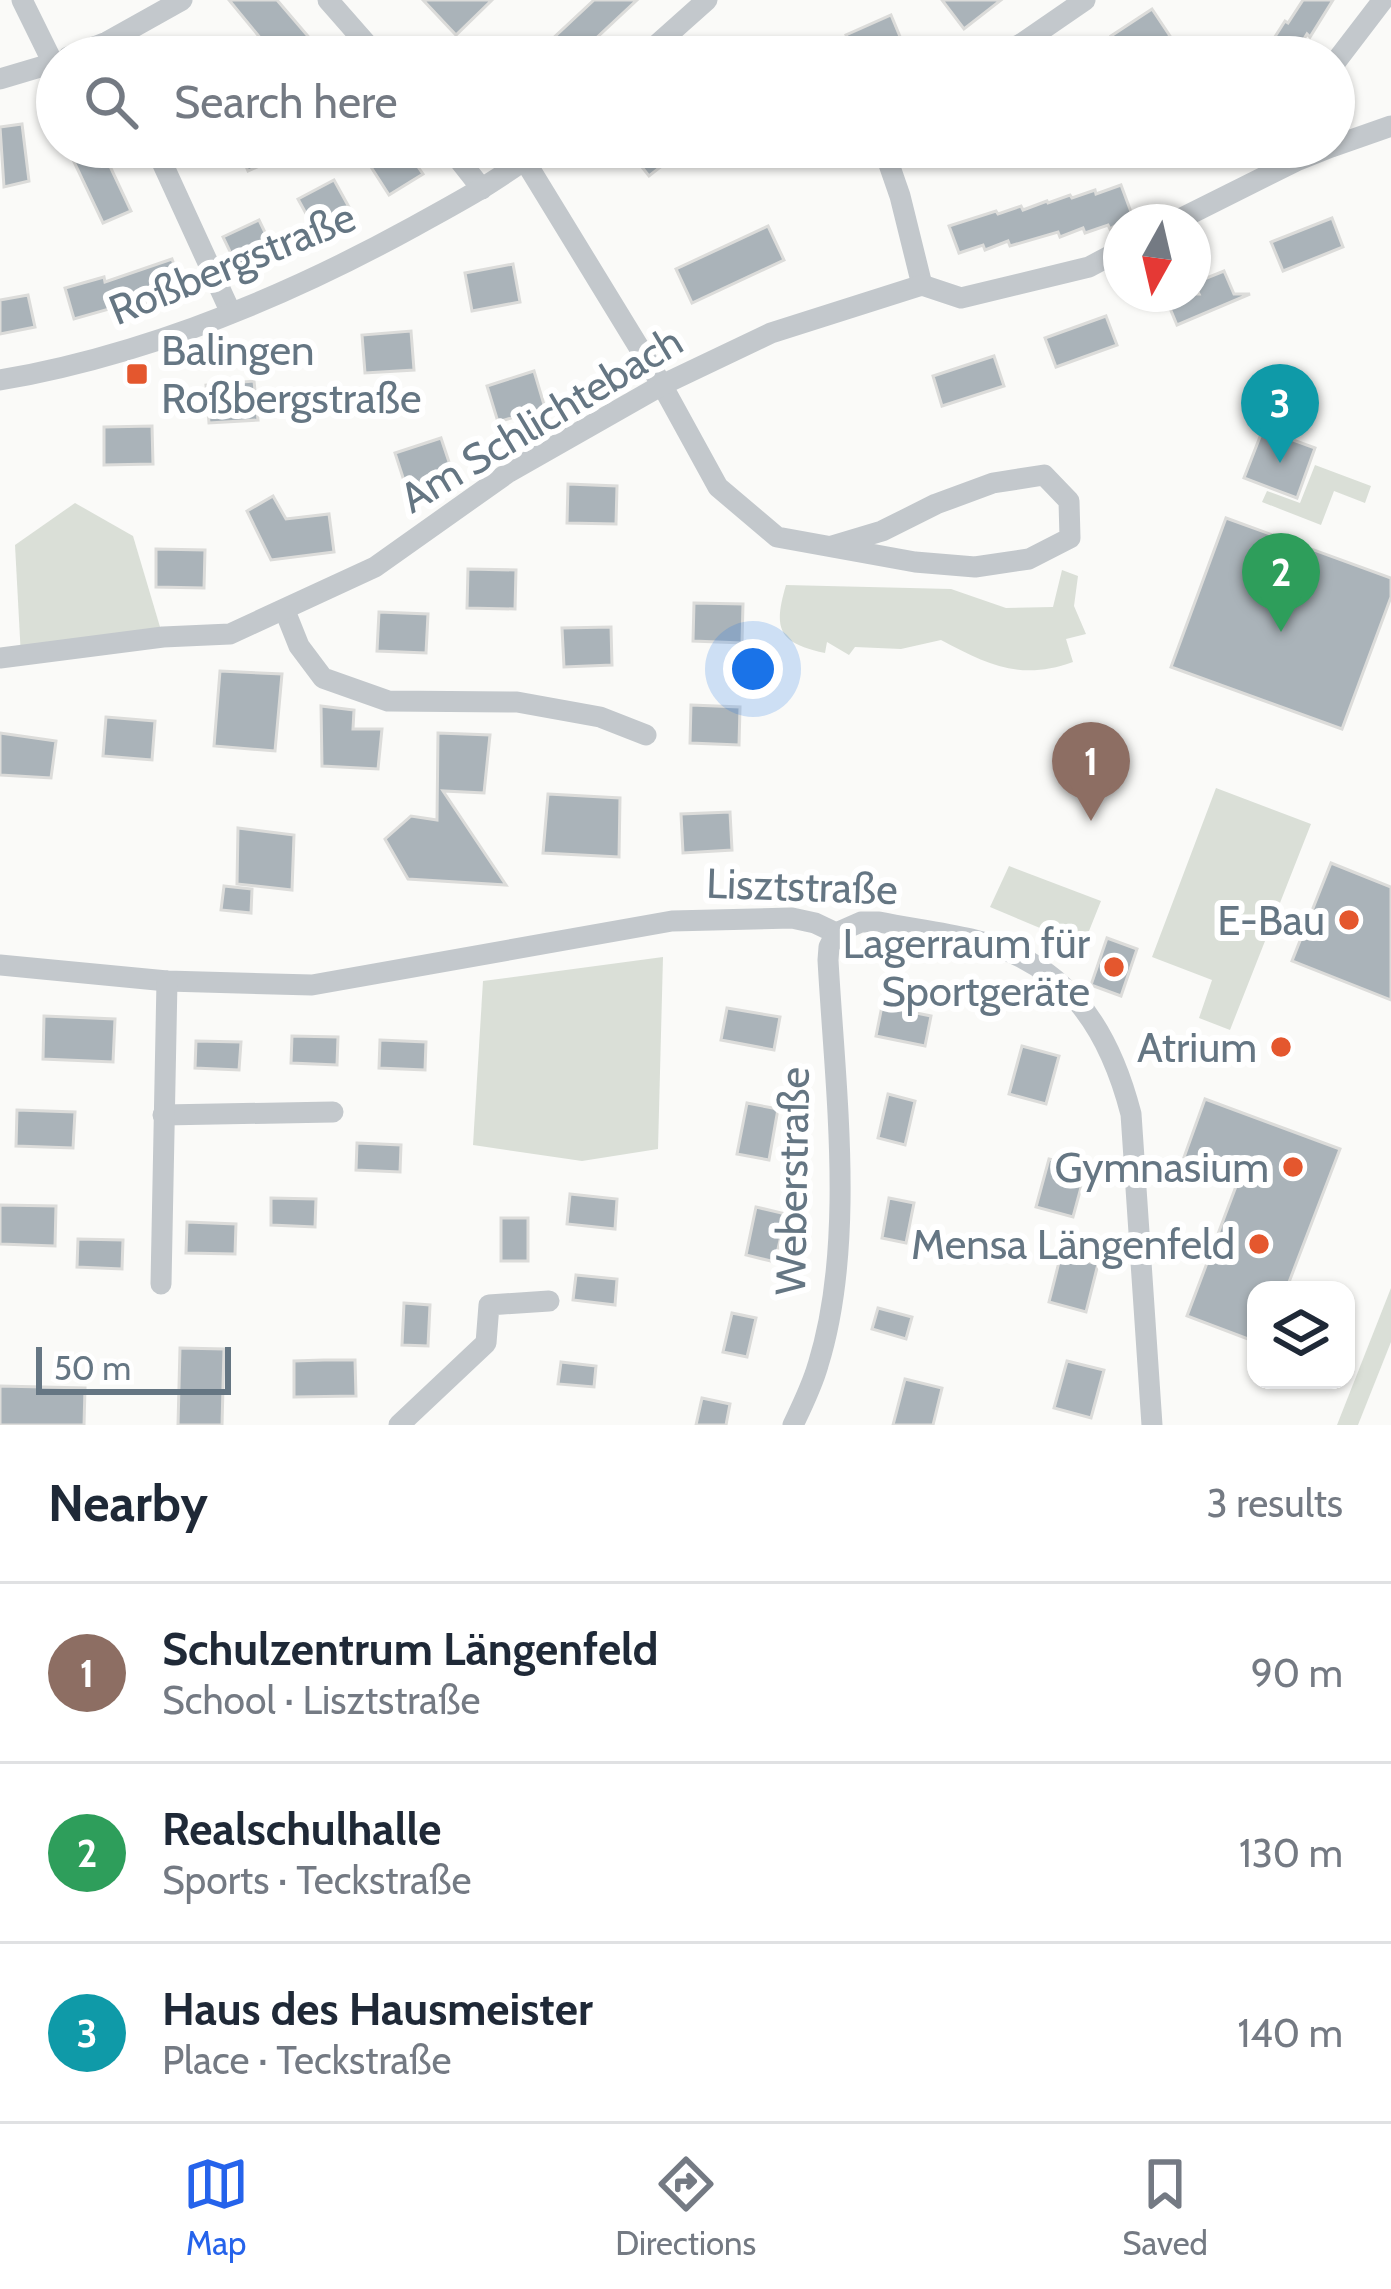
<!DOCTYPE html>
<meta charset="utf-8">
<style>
body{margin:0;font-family:Cabin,sans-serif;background:#f6f6f7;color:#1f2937}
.controls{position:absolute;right:36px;bottom:36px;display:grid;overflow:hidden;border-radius:24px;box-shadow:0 3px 9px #0004}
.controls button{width:108px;height:108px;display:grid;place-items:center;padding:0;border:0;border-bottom:3px solid #e0e1e3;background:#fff;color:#1f2937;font:60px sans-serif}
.compass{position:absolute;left:1103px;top:204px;width:108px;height:108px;border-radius:50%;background:#fff;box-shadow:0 3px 9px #0004;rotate:188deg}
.scale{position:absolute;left:36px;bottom:30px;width:195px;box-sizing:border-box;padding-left:12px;border:6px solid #657683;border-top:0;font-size:33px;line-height:42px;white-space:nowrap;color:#657683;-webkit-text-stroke:9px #fff;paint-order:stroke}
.you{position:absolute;left:753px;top:669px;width:42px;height:42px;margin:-30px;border:9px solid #fff;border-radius:50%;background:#1a73e8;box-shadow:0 0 0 18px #1a73e833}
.badge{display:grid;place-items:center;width:78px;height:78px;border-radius:50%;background:#2563eb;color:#fff;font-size:39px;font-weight:700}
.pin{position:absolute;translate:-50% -99px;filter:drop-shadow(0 3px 6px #0008)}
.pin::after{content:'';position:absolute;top:63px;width:42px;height:36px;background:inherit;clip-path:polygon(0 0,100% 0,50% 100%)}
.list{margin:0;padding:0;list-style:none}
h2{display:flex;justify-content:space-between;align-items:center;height:156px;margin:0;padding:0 48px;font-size:51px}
h2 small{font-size:39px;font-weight:400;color:#747a83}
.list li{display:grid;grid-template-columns:78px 1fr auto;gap:36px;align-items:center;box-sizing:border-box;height:180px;padding:0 48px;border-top:3px solid #e0e1e3}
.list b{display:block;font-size:45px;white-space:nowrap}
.list p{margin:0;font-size:39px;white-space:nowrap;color:#747a83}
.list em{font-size:39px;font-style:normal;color:#747a83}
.icon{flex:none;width:66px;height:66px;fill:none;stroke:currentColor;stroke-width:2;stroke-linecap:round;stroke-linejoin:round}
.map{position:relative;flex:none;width:1391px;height:1425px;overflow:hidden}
.search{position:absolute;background:#fff;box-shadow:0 3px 9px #0004;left:36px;right:36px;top:36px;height:132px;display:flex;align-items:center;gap:30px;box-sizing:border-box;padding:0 42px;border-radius:66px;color:#747a83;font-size:45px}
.sheet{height:696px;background:#fff}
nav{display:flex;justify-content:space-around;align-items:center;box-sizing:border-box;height:168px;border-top:3px solid #e0e1e3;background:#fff;font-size:33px;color:#747a83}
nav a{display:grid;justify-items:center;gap:6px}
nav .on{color:#2563eb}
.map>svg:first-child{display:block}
.green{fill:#dadfd7}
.building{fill:#aab3b9;stroke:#dcdcda;stroke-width:3}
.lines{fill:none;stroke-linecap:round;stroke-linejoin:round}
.street{stroke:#c3c8cc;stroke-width:21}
.poi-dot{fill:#e4572e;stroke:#fff;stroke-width:4.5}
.labels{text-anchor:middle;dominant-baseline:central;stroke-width:12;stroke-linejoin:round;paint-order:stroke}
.street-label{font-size:42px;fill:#657683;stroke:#fff}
.poi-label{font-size:42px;fill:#657683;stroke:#fff;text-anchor:end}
</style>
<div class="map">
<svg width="1391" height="1425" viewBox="0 0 1391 1425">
<rect width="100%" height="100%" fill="#fafaf8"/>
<g class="green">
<polygon points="1315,465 1371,486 1365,503 1334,491 1321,525 1262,502 1267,491 1300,503"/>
<polygon points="75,503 133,536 163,637 21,657 15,545"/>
<path d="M 1062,570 L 1078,576 L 1074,606 L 1086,634 L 1066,639 L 1073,662 C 1021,681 988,665 941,640 L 901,649 L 855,647 L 849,655 L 827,642 L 825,653 C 778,643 773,629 786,585 L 951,589 L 1006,608 L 1053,607 Z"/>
<polygon points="1216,788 1311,824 1230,1030 1199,1018 1212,980 1152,957"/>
<polygon points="1009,866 1101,901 1083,946 990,907"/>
<polygon points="663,957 658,1149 582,1161 473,1145 483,981"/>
<polygon points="1391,1288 1391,1342 1358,1425 1337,1425"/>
</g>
<g class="building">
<polygon points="229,0 277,0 313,42 287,57 276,57"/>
<polygon points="423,0 492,0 456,35"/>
<polygon points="594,0 637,0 576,57 533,57"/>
<polygon points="942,0 1001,0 964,29"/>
<polygon points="1303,0 1333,0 1310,37 1307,34 1293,57 1262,57 1285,21 1288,23"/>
<polygon points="1152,9 1170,36 1138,57 1125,57 1111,36"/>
<polygon points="891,15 906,51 892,57 856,57 846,35"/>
<polygon points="22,124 29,181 4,187 0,127"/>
<polygon points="67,147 101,147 131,211 103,223"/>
<polygon points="238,147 302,147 248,171"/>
<polygon points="404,147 423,174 389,195 371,167"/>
<polygon points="626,147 686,147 649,176"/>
<polygon points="334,180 350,209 314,228 298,199"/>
<polygon points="1121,185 1134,220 1121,222 1110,229 1108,225 1085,233 1083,228 1060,237 1058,232 1010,246 1008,241 985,250 983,245 959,253 949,226 996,211 998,214 1021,206 1023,210 1047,201 1048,203 1070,195 1072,198 1095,190 1096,194"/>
<polygon points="1332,218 1343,247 1283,271 1271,242"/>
<polygon points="259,220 273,249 237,266 223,237"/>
<polygon points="768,226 784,260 692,303 676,269"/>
<polygon points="172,259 183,290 145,303 144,299 74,319 65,288 104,277 105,282"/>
<polygon points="513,264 520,302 472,311 465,273"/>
<polygon points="1224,271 1234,294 1250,294 1177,325 1164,294 1199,294 1194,283"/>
<polygon points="28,295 35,327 0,334 0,300"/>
<polygon points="1106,316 1117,345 1056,367 1045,338"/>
<polygon points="411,331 414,370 365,373 362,335"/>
<polygon points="994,356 1004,386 942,406 933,376"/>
<polygon points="534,371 545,408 498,422 487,386"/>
<polygon points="254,381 258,420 209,423 206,385"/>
<polygon points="152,426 153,464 104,465 104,427"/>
<polygon points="1263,429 1315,448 1297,498 1244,478"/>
<polygon points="441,438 453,474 407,490 395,453"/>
<polygon points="568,484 617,486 616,524 567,523"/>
<polygon points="273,496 286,519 329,514 334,552 271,560 247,511"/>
<polygon points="1226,518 1391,578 1391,597 1342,729 1171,667"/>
<polygon points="156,549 205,550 204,588 156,587"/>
<polygon points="468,569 516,570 515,609 467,608"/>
<polygon points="694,603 743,604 742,643 693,641"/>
<polygon points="379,612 428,614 426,653 377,651"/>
<polygon points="611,627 612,665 564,667 562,628"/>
<polygon points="220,671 282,674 275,751 214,746"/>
<polygon points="691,705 740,707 739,745 690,743"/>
<polygon points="321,706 354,710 353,729 382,729 378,769 322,766"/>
<polygon points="106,717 155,721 152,760 103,756"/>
<polygon points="0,733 56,741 51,778 0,775"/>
<polygon points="438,733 490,735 484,793 443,791 506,885 408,879 385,839 411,816 437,820"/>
<polygon points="548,794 620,798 619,857 543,853"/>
<polygon points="730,812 732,850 683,853 681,814"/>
<polygon points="238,828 294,835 292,890 237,884"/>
<polygon points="1331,863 1391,887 1391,1000 1292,961"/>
<polygon points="224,886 252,889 251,913 221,910"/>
<polygon points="1107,938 1137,949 1121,996 1091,985"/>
<polygon points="882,1006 931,1016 925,1046 876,1036"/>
<polygon points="727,1008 780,1017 774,1050 721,1040"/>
<polygon points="44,1016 115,1019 113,1062 43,1059"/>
<polygon points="292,1036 338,1037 337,1065 291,1063"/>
<polygon points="380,1040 426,1042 425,1070 379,1068"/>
<polygon points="196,1041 241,1042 239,1070 195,1068"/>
<polygon points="1022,1046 1059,1056 1046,1104 1009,1094"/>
<polygon points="888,1094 915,1101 905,1145 878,1138"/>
<polygon points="1205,1099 1340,1149 1286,1290 1256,1290 1256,1342 1187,1316 1238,1181 1183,1160"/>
<polygon points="747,1103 778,1109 769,1160 737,1154"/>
<polygon points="17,1110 75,1112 73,1148 16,1146"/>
<polygon points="357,1143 401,1145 400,1172 356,1170"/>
<polygon points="1049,1159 1086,1169 1073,1217 1036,1207"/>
<polygon points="570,1194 617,1199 615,1229 567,1224"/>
<polygon points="271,1198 316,1199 315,1227 271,1225"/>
<polygon points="889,1198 914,1203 906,1243 882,1238"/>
<polygon points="0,1205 56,1206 55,1246 0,1244"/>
<polygon points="756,1207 786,1214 775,1262 746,1255"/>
<rect x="501" y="1218" width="27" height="43"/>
<polygon points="187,1222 236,1224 235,1254 186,1253"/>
<polygon points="78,1239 123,1240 122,1269 77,1267"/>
<polygon points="1061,1254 1098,1264 1086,1312 1049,1302"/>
<polygon points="576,1275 617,1279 615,1305 573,1300"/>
<polygon points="404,1303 430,1305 428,1346 402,1345"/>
<polygon points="878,1308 912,1317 906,1339 872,1329"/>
<polygon points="732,1313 756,1318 747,1357 723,1352"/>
<polygon points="180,1348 224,1349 222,1425 178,1425"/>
<polygon points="324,1360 355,1360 356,1396 294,1397 294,1361"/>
<polygon points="1067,1361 1104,1370 1091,1418 1054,1408"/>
<polygon points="561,1362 596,1366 594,1387 558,1384"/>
<polygon points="905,1379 942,1388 933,1425 893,1425"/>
<polygon points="0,1386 85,1388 84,1425 0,1425"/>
<polygon points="702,1398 730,1404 726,1425 696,1425"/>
</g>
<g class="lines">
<g class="street">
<polyline points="22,0 53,63"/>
<polyline points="328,0 378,57"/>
<polyline points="68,57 107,42 182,0"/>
<polyline points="643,57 707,0"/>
<polyline points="994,57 1021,44 1085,0"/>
<polyline points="1334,64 1383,0"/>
<polyline points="0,79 57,62"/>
<polyline points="1334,146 1391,126"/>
<polyline points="155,147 231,313"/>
<polyline points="449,147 482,189"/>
<polyline points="883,147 900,196 922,285"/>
<polyline points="525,161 662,385 718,487 777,537 915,562 975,567 1029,559 1070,538 1069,501 1044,475 993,483 936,504 882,531 832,546"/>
<polyline points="1174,222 1296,161 1331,147"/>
<path d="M 0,380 C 146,355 286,297 415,226 C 458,202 503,179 540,147"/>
<polyline points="285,611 299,646 323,678 388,701 517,702 600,717 646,735"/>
<polyline points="0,658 163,637 230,634 375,567 509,472 662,385 771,333 922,285 961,298 1089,267 1121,250"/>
<path d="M 836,933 L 861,922 L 879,922 C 909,928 941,932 971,939 C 1065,962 1108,1025 1131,1114 L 1152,1425"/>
<polyline points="0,965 167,981 312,985 672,921 792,918 815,923 836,933"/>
<polyline points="163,1115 333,1112"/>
<polyline points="161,1284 167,981"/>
<polyline points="399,1425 486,1343 489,1305 549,1301"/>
<path d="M 793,1425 C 802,1406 812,1386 818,1365 C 856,1243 835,1087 828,960 L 829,947 L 836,933"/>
</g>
</g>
<g class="poi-dot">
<rect x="125" y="362" width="24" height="24" rx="6"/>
<circle cx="1349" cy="920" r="12"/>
<circle cx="1114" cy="967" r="12"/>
<circle cx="1281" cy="1047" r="12"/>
<circle cx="1293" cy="1167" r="12"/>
<circle cx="1259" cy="1244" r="12"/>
</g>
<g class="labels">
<g class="street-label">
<text transform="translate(232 263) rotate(-22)">Roßbergstraße</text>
<text transform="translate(541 419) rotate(-31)">Am Schlichtebach</text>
<text transform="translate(802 886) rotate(2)">Lisztstraße</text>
<text transform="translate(792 1181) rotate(-89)">Weberstraße</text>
</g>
<g class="poi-label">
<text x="161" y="350" text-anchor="start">Balingen<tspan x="161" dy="48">Roßbergstraße</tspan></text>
<text x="1325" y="920">E-Bau</text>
<text x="1090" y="943">Lagerraum für<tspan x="1090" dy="48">Sportgeräte</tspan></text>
<text x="1257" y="1047">Atrium</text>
<text x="1269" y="1167">Gymnasium</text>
<text x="1235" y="1244">Mensa Längenfeld</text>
</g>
</g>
</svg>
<div class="controls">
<button><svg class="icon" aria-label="layers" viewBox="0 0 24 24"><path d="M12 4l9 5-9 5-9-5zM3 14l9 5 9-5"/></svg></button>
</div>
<svg class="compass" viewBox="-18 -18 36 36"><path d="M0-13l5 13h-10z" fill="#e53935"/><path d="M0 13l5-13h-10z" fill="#747a83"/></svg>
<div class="scale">50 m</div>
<div class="you"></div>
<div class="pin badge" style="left:1091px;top:821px;background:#8d6e63">1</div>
<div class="pin badge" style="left:1281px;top:632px;background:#2e9e5b">2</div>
<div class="pin badge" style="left:1280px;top:463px;background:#0f9aa8">3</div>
<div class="search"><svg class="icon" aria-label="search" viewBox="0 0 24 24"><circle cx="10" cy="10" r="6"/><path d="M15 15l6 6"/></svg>Search here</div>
</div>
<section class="sheet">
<h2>Nearby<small>3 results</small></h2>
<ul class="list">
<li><span class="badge" style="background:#8d6e63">1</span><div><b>Schulzentrum Längenfeld</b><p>School · Lisztstraße</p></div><em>90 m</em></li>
<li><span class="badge" style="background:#2e9e5b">2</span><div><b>Realschulhalle</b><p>Sports · Teckstraße</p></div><em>130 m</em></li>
<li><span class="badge" style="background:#0f9aa8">3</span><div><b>Haus des Hausmeister</b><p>Place · Teckstraße</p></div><em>140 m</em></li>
</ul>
</section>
<nav>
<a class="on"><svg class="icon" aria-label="map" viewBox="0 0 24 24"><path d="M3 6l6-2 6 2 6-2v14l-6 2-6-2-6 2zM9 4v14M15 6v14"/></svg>Map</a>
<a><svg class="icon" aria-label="directions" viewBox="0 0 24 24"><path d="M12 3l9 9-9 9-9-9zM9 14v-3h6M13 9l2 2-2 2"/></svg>Directions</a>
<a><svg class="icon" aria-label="saved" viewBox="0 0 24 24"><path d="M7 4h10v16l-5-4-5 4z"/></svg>Saved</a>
</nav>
